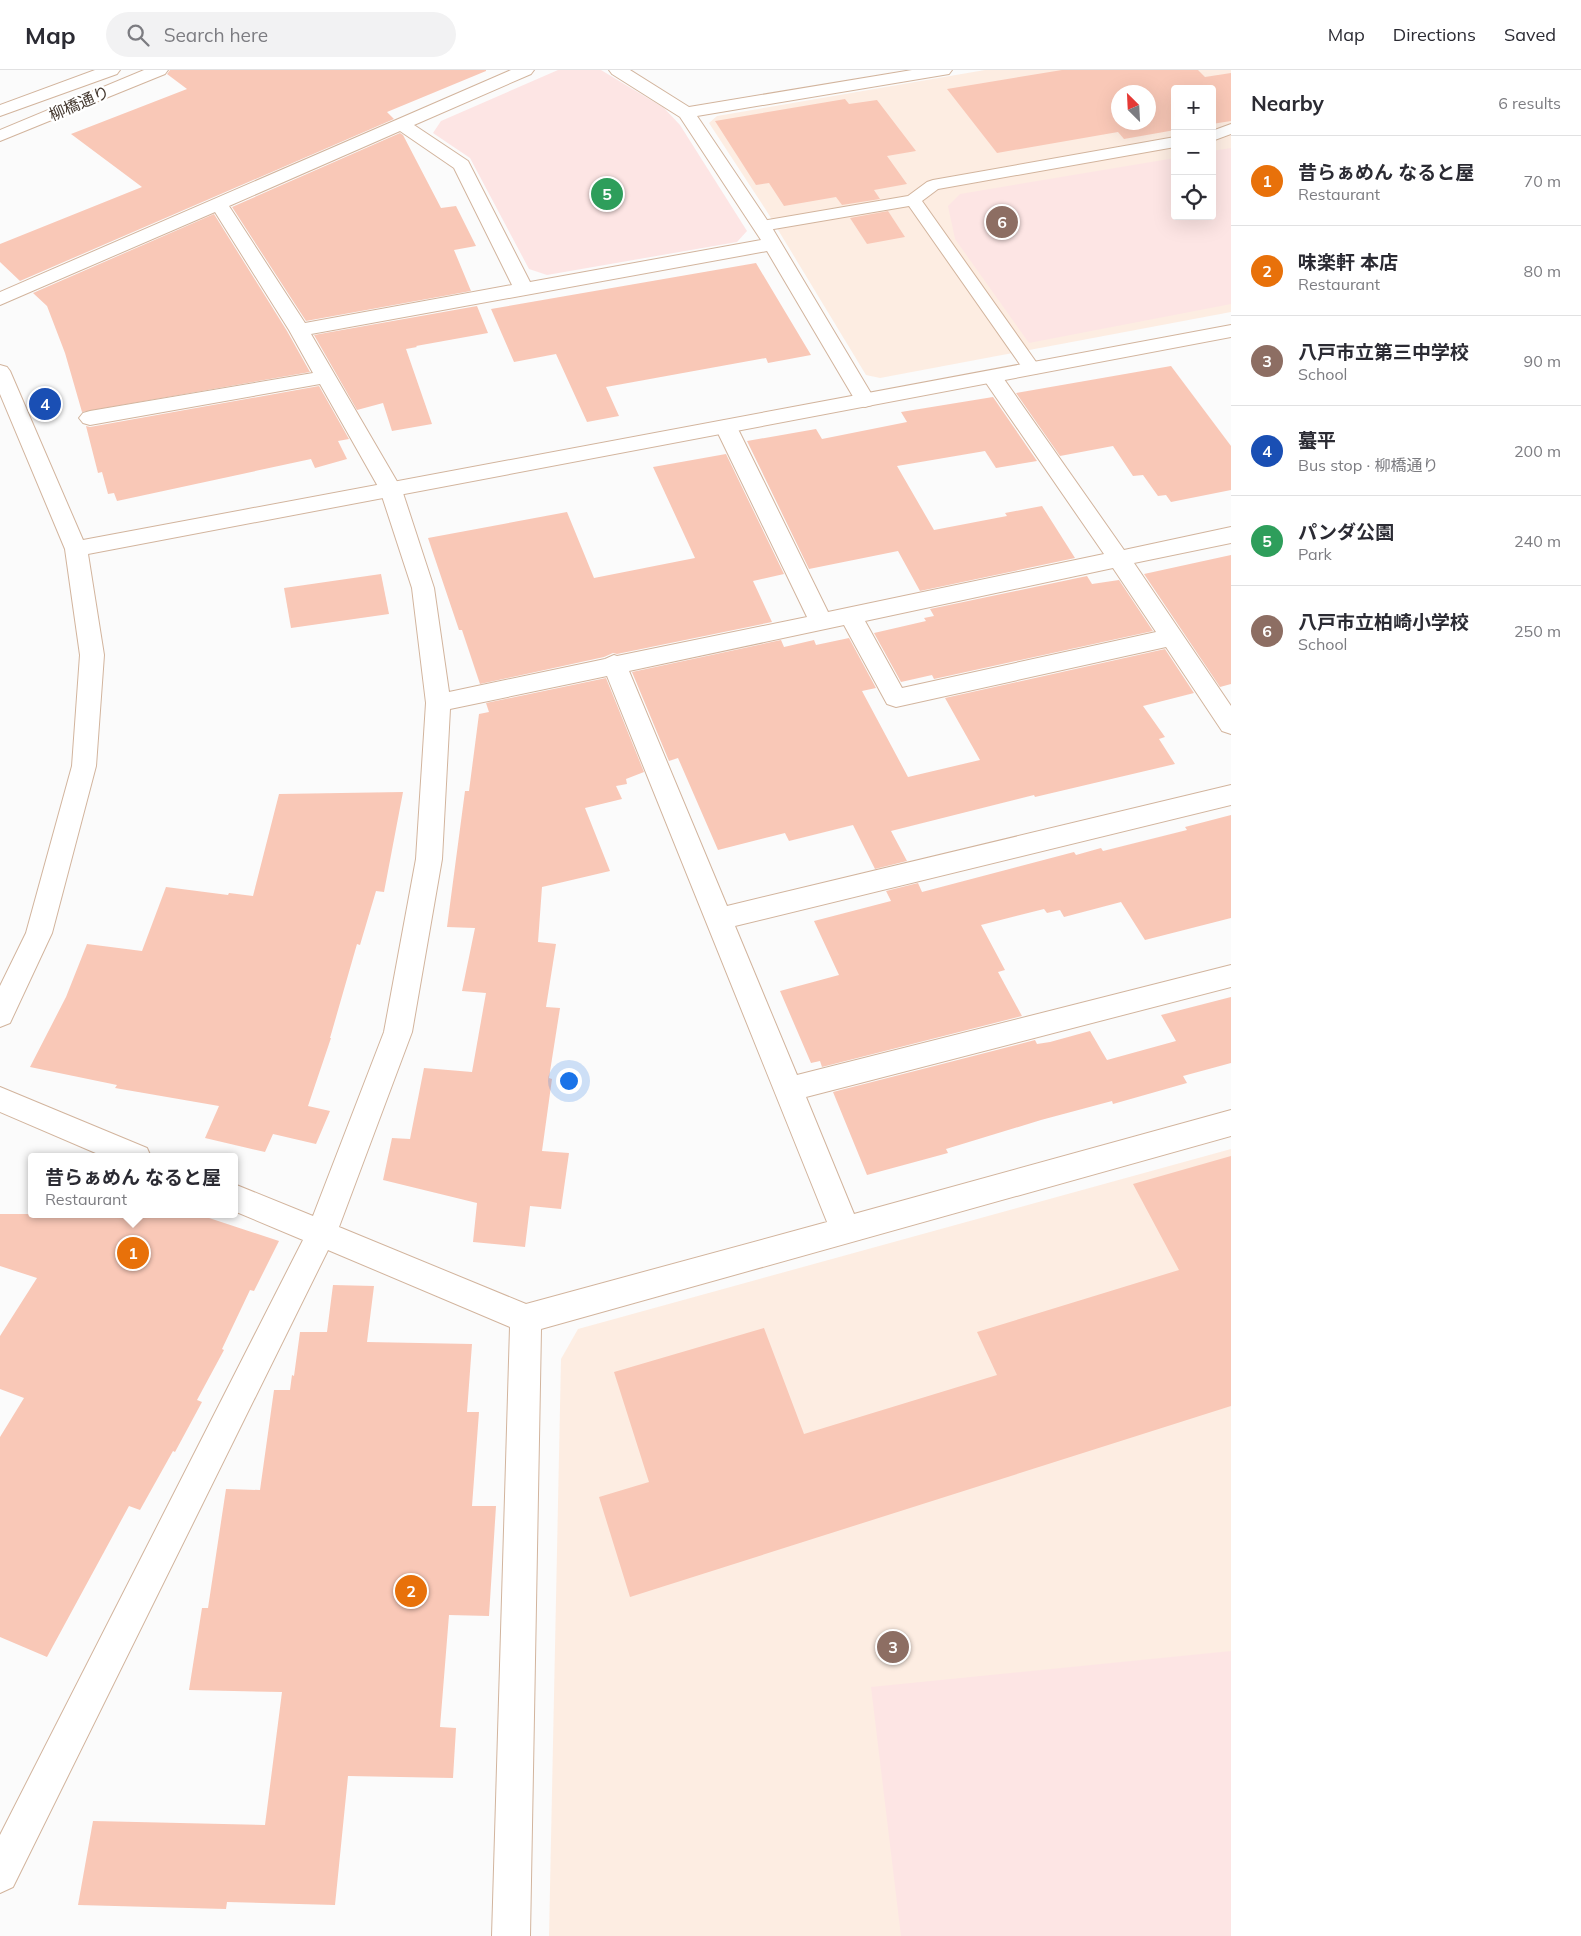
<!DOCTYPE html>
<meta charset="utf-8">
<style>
body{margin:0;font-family:Mulish,"Noto Sans JP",sans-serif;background:#f2f2f3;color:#2b2b33}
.controls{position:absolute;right:15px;top:15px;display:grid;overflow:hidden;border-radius:5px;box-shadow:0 5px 20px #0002}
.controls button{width:45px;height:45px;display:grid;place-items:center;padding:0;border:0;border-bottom:1px solid #e1e1e2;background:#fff;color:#2b2b33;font:25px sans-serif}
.compass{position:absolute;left:1111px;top:15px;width:45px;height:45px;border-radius:50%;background:#fff;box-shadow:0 5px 20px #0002;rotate:336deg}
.you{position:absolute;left:568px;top:1010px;width:18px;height:18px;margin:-12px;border:4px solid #fff;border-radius:50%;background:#1a73e8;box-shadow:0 0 0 8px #1a73e833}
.badge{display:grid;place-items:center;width:32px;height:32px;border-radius:50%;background:#2563eb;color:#fff;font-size:16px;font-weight:700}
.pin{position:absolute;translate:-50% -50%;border:2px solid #fff;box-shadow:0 1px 5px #0006}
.popup{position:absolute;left:28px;top:1083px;width:210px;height:65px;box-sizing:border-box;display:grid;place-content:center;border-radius:5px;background:#fff;filter:drop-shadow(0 1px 4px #0005);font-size:16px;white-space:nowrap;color:#7c7c81}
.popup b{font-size:19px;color:#2b2b33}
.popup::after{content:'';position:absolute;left:50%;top:100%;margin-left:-10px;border:10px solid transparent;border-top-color:#fff}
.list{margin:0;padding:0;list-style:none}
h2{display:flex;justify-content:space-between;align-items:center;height:65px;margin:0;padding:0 20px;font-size:21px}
h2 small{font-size:16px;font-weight:400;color:#7c7c81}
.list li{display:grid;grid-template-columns:32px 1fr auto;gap:15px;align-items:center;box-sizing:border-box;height:90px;padding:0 20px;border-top:1px solid #e1e1e2}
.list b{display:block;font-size:19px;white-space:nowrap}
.list p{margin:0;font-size:16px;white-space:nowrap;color:#7c7c81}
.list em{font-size:16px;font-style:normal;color:#7c7c81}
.icon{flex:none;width:28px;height:28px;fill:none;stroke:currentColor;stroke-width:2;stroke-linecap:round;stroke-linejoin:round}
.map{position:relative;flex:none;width:1231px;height:1866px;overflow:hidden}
header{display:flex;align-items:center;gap:30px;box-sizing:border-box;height:70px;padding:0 25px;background:#fff;border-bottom:1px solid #e1e1e2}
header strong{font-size:24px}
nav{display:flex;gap:28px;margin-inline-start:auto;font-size:18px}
.search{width:350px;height:45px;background:#f2f2f3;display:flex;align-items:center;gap:12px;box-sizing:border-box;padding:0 18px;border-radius:28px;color:#7c7c81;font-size:19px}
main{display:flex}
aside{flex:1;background:#fff}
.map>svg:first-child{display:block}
.built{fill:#fdede2;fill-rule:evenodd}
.green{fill:#fde5e4}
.building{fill:#f9c8b7;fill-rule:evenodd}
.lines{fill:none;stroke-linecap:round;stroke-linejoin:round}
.service-casing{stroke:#d2b49d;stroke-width:2}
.minor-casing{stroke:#d2b49d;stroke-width:2}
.tertiary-casing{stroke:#d2b49d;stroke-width:2}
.service{fill:#fff;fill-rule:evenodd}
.minor{fill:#fff;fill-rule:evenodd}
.tertiary{fill:#fff;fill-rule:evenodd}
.labels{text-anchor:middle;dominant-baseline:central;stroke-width:4.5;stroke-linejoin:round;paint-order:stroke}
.far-street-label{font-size:16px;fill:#453930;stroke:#fff}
</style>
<header>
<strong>Map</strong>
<div class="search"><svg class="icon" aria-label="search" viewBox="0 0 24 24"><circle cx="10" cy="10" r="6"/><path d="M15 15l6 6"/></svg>Search here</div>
<nav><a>Map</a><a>Directions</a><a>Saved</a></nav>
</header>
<main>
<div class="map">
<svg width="1231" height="1866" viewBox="0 0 1231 1866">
<rect width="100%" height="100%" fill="#fbfbfb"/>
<g class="built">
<path d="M 985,0 L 1231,0 L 1231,242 L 880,308 L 866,305 L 766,140 L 709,53 L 717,46 ZM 1175,19 L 1212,19 L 1212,146 L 1175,146 ZM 1118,22 L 1148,22 L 1148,52 L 1118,52 Z"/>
<polygon points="1231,1079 1231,1866 549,1866 561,1289 578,1259"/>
</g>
<g class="green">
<polygon points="558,0 601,0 664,38 680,55 747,161 737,172 547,205 529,199 470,88 433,63 441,51"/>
<polygon points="1231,78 1231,234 1029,273 955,169 948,136 960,124 1175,88 1175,146 1212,146 1212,81"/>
<polygon points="1231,1581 1231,1866 901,1866 871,1617"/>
</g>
<g class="building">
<polygon points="170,0 486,0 486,1 387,42 394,49 20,211 0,192 0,174 142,117 71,64 187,19 167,4"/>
<path d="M 1062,0 L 1198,0 L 1205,7 L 1231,3 L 1231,51 L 1212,54 L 1212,19 L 1175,19 L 1175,60 L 1124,69 L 1118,62 L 997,83 L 947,19 ZM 1118,22 L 1148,22 L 1148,52 L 1118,52 Z"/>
<polygon points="845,29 849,34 877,30 916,81 887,86 907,114 874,120 880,129 842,135 836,127 784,136 769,113 756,115 715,51"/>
<polygon points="400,63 403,65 441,138 456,136 476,176 454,180 471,221 306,251 232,137"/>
<polygon points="888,141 905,167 867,174 850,148"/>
<polygon points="214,144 287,261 310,302 82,342 65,283 47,236 33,223"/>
<polygon points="756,193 811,285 768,293 766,288 606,317 619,346 587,352 556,284 514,292 491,239"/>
<polygon points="477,236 488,263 416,276 417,277 406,279 432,354 392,361 383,333 357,340 314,265"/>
<polygon points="1171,296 1231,376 1231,420 1171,432 1166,425 1158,426 1143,405 1133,406 1113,376 1060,386 1016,323"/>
<polygon points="319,316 349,369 338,371 347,389 315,398 311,389 117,431 114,423 108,424 102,402 98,403 86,356 90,357"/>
<polygon points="993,327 1037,391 996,398 985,381 897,396 934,460 1007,446 1005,443 1042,436 1075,488 920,521 898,481 809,499 747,371 816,359 822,369 907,352 901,342"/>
<polygon points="726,384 784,504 753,511 772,552 617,584 613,583 604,587 480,614 462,560 459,560 428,468 567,442 594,508 695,488 653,397"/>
<polygon points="1231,485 1231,614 1220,617 1144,504"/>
<polygon points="381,504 389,544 291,558 284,518"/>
<polygon points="1087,506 1092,514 1119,510 1153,561 934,609 932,605 901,612 874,563 926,551 924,548 934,546 930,539"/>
<polygon points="849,568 876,618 862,621 908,707 980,690 945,628 1165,579 1194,623 1143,636 1165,667 1159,669 1175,694 1035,727 1034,725 891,761 907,791 875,799 853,755 789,771 785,763 718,780 678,688 669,691 632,602 781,570 784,577 814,570 816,575"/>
<polygon points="606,608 644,702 626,709 627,714 616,716 622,729 585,738 610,801 542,817 538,872 556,874 546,937 560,938 549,1008 552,1009 542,1081 569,1083 561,1139 530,1136 525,1177 473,1172 477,1133 383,1110 392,1068 410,1069 424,998 472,1002 486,923 462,921 475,858 447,857 465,721 469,721 479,644 489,642 486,633"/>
<polygon points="403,722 384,822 376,821 360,875 357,874 330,968 331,968 308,1036 330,1041 316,1074 273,1064 265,1082 205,1068 219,1036 115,1018 117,1015 30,997 66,927 87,874 142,881 166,817 228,825 229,823 253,826 279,724"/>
<polygon points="1231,745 1231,848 1145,870 1121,832 1064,847 1060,840 1047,843 1044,839 981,855 1005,900 998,902 1022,946 822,997 820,991 811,993 780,921 839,905 814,851 891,831 886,821 918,813 922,822 1074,782 1076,785 1101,778 1103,781 1187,760 1185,757"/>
<polygon points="1231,927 1231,993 1183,1006 1187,1013 1113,1034 1112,1031 1041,1050 946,1079 948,1083 867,1105 833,1022 1035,970 1037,974 1050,972 1090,961 1107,990 1176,971 1161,945"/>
<polygon points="1231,1086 1231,1336 630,1527 599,1427 649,1412 614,1302 764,1258 804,1364 997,1305 977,1262 1179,1200 1133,1114"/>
<polygon points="0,1144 197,1144 279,1171 254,1221 250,1220 222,1279 224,1280 197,1330 202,1332 175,1382 173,1381 140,1440 129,1436 47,1587 0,1567 0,1367 24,1328 0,1319 0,1266 37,1208 0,1196"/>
<polygon points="333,1215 374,1216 367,1272 472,1274 467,1342 479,1342 472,1436 496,1436 489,1546 449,1545 440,1657 456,1658 453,1708 348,1706 335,1835 227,1832 226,1839 78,1835 93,1751 265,1755 282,1622 189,1620 202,1538 208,1538 226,1419 260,1420 274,1320 290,1320 292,1305 294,1306 300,1262 327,1262"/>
</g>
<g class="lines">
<g class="service-casing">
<g id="service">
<polygon points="1231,54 1231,64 1212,71 1212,61"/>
<polygon points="1175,67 1175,77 938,119 922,131 1041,299 1038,303 1032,304 1026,303 909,136 762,161 756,159 754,156 756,153 762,151 908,126 927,112 933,110"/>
</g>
</g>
<g class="minor-casing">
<g id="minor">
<path d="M 511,0 L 534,0 L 531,4 L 414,55 L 468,91 L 530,212 L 761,170 L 680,47 L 612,4 L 609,0 L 630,0 L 689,37 L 912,0 L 952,0 L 949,4 L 697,46 L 771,156 L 875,330 L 872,335 L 865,337 L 858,335 L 767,181 L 311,264 L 402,420 L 434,518 L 449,622 L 605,589 L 614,585 L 617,586 L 807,547 L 715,357 L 719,352 L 726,350 L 733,352 L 737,357 L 828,542 L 1104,484 L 982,307 L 985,302 L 992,301 L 999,302 L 1124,480 L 1231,457 L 1231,473 L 1134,493 L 1231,636 L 1231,664 L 1222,661 L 1166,577 L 896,637 L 887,634 L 844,555 L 629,601 L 727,836 L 1231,715 L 1231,735 L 735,856 L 797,1005 L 1231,895 L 1231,917 L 806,1027 L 854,1144 L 1231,1040 L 1231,1066 L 541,1259 L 530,1866 L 492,1866 L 510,1257 L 328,1180 L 13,1817 L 0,1823 L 0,1765 L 303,1170 L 234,1141 L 234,1114 L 313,1146 L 384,962 L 416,789 L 426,633 L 412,518 L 380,420 L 320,314 L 90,355 L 83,353 L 79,348 L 83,343 L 90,341 L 313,303 L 289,260 L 215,142 L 0,235 L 0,222 ZM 400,61 L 454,98 L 512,215 L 305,253 L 229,136 ZM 1113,498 L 1156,562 L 902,618 L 865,551 ZM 607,606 L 827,1152 L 526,1234 L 339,1157 L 412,962 L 442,789 L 450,639 Z"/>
<polygon points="0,1017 147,1078 151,1087 105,1087 0,1042"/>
</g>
</g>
<g class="tertiary-casing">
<g id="tertiary">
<polygon points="95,0 120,0 117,4 0,46 0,35"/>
<polygon points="144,0 168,0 165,4 0,71 0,60"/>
<polygon points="1231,255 1231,267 88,484 104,585 96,696 52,863 10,953 0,957 0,916 26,863 72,696 80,585 65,479 0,324 0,295 7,297 10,301 83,470"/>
</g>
</g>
<use href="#service" class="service"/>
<use href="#minor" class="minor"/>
<use href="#tertiary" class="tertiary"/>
</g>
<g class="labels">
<g class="far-street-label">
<text transform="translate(79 33) rotate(-23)">柳橋通り</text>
</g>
</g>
</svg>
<div class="controls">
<button>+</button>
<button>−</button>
<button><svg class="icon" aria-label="locate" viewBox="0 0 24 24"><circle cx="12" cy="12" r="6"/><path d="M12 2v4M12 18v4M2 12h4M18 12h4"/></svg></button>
</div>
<svg class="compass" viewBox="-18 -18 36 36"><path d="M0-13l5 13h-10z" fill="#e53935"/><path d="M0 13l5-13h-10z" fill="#7c7c81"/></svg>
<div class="you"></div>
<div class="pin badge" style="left:133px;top:1183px;background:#e8710a">1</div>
<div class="popup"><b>昔らぁめん なると屋</b>Restaurant</div>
<div class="pin badge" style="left:411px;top:1521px;background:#e8710a">2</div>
<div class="pin badge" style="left:893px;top:1577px;background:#8d6e63">3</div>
<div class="pin badge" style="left:45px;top:334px;background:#1a4fb4">4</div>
<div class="pin badge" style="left:607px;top:124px;background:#2e9e5b">5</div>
<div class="pin badge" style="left:1002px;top:152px;background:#8d6e63">6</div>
</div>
<aside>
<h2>Nearby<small>6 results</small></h2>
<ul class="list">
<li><span class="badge" style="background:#e8710a">1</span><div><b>昔らぁめん なると屋</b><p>Restaurant</p></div><em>70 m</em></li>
<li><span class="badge" style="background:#e8710a">2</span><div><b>味楽軒 本店</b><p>Restaurant</p></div><em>80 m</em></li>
<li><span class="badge" style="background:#8d6e63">3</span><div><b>八戸市立第三中学校</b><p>School</p></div><em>90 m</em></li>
<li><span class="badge" style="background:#1a4fb4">4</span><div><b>蟇平</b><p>Bus stop · 柳橋通り</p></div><em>200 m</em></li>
<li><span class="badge" style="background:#2e9e5b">5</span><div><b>パンダ公園</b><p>Park</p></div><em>240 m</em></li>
<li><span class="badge" style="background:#8d6e63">6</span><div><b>八戸市立柏崎小学校</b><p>School</p></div><em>250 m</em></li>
</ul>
</aside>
</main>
